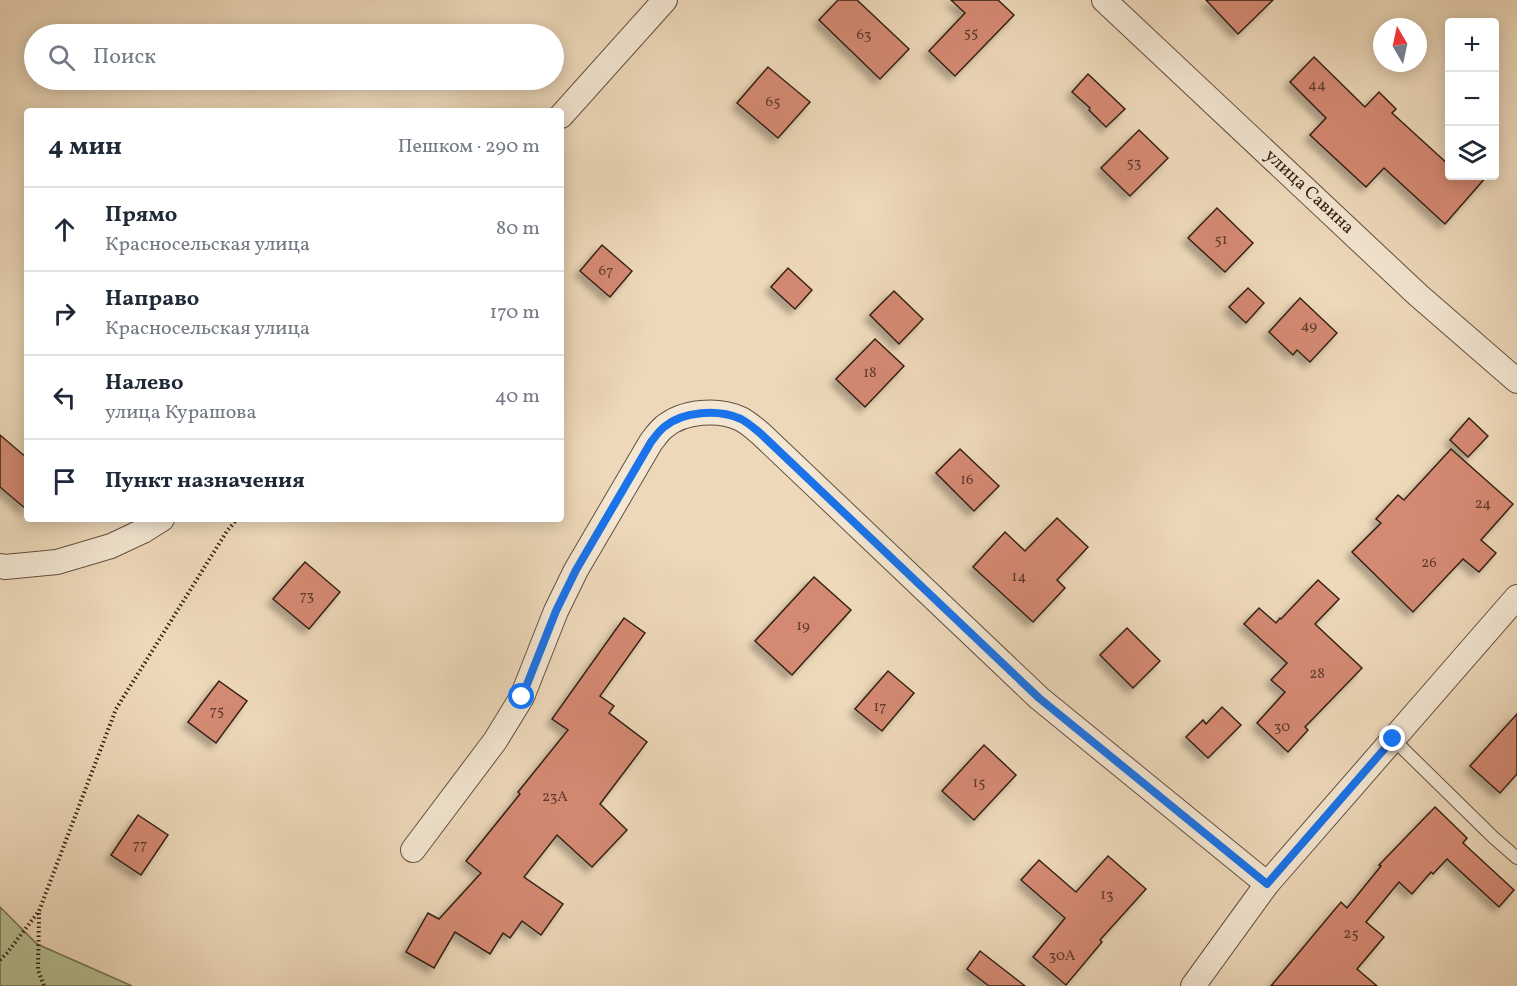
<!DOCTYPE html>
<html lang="ru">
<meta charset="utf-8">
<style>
body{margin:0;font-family:Vollkorn,serif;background:#f6f6f7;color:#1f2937}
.controls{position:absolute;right:18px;top:18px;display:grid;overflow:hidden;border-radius:6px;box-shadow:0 3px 15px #0003}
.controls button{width:54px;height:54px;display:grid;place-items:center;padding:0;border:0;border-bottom:2px solid #e0e1e3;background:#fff;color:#1f2937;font:30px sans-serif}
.compass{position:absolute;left:1373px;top:18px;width:54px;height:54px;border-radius:50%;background:#fff;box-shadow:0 3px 15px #0003;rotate:351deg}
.stop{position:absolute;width:18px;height:18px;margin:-14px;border:4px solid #1a73e8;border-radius:50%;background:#fff}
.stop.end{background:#1a73e8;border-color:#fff;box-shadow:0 2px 6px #0008}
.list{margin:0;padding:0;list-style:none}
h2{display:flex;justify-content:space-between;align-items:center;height:78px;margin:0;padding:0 24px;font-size:26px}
h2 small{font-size:20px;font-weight:400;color:#747a83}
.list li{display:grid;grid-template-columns:39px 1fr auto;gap:18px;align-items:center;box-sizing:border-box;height:84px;padding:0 24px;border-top:2px solid #e0e1e3}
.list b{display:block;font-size:22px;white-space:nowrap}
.list p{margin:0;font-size:20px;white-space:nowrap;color:#747a83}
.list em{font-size:20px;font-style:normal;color:#747a83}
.icon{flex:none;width:33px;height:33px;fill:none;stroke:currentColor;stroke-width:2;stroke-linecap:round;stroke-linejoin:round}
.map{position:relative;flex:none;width:1517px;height:986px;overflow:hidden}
.search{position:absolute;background:#fff;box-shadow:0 3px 15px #0003;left:24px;top:24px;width:540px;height:66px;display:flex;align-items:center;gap:15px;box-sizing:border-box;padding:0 21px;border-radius:33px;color:#747a83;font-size:22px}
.panel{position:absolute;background:#fff;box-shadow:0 3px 15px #0003;left:24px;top:108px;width:540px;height:414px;border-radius:6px}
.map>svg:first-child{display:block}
.green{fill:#b5bf91;stroke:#767053;stroke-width:1.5}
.building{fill:#d48972;stroke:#362115;stroke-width:1.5;filter:url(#shadow)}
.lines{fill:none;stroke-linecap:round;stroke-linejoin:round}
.service-casing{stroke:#644f3e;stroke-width:14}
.minor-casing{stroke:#644f3e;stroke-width:26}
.path{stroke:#362115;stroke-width:4;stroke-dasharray:1.5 3;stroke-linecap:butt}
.service{stroke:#f3e6d2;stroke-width:12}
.minor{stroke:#f3e6d2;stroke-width:24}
.route{stroke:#1a73e8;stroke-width:8}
.labels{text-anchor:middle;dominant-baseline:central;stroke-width:6;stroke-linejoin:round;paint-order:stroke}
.number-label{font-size:15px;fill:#5e3b2c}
.street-label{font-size:18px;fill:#362115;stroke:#f3e6d2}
</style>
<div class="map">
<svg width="1517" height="986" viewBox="0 0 1517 986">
<defs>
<filter id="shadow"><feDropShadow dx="-5.5" dy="5.5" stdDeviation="3" flood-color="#0004"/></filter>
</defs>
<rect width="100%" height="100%" fill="#edd8b9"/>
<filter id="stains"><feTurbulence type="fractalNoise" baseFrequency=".00333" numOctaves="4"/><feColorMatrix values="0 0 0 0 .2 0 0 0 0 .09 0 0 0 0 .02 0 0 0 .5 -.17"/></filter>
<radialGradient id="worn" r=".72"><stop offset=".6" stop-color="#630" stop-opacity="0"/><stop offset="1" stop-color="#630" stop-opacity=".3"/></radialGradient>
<polygon class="green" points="0,907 37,944 132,986 0,986"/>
<g class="building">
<polygon points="838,0 857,0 909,49 880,79 819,20"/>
<polygon points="951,0 998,0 1014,15 955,76 929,51 965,13"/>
<polygon points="1206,0 1273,0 1238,34"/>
<polygon points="1314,57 1365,107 1379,92 1396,109 1392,113 1449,165 1449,176 1487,176 1445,224 1384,168 1366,187 1310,135 1326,118 1290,82"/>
<polygon points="768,67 810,102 778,138 737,103"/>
<polygon points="1088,74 1125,109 1106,127 1089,110 1090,108 1072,92"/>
<polygon points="1139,130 1168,158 1130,196 1101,168"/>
<polygon points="1217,208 1253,243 1225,272 1188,238"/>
<polygon points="602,245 632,271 610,297 580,271"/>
<polygon points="788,268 812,290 795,309 771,287"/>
<polygon points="1248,288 1264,303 1246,323 1229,307"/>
<polygon points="894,291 923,319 899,344 870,315"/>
<polygon points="1300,298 1337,333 1310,362 1297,350 1293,355 1269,332"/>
<polygon points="875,339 904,366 865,407 836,379"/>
<polygon points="1469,418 1488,436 1468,457 1450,440"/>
<polygon points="0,435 27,458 27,510 0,487"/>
<polygon points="960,449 999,486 974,511 936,473"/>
<polygon points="1451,449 1513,504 1481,540 1496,553 1479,572 1463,559 1413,612 1352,552 1381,523 1376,519 1398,495 1404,500"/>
<polygon points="1057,518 1088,547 1057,580 1065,588 1033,622 973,567 1005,532 1025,551"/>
<polygon points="305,562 340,592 309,629 273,599"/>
<polygon points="814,577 851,610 792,675 755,641"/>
<polygon points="1318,580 1339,599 1315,624 1362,668 1305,727 1308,730 1288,752 1257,723 1285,692 1271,680 1287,663 1244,624 1259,608 1276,623 1280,618 1281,619"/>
<polygon points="624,618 645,633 600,696 614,706 609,713 647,742 600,804 627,830 592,867 557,835 524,877 563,904 541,935 522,921 510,938 503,933 490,954 455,932 434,968 406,952 428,913 439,919 481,873 466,861 520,794 518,792 568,730 552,719"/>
<polygon points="1127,628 1160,661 1133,688 1100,655"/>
<polygon points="888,671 914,693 882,731 855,709"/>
<polygon points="219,681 247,701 216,743 188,722"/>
<polygon points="1222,707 1241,725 1208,758 1186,737 1203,720 1206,724"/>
<polygon points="1517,714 1517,774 1500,793 1470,766"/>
<polygon points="984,745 1016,775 974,820 942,791"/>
<polygon points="1435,807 1467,838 1463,843 1514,890 1499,907 1447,859 1433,874 1431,872 1412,894 1399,882 1366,922 1384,937 1357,969 1377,986 1271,986 1341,902 1347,908 1381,866 1379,865"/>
<polygon points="138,815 168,835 141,875 111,855"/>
<polygon points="1108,856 1146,889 1100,940 1102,942 1066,985 1033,957 1065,918 1021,880 1039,860 1076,892"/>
<polygon points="980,951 1025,986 989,986 967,969"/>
</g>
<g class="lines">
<g class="service-casing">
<polyline id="service" points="1393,739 1493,837 1517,858"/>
</g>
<g class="minor-casing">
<g id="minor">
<polyline points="1104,0 1418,295 1517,381"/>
<polyline points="561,116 665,0"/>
<polyline points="0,566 5,567 57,562 111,546 143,531 162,519"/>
<path d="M 413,850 L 495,741 L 522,697 L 556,611 L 576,570 L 651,442 C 655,437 659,431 664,427 C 683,411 718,408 741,419 C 747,422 754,428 760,433 L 1039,698 L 1267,884"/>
<polyline points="1193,986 1267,884 1517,597"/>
</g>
</g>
<g class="path">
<polyline points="39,913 38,970 44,986"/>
<polyline points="0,960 7,953 39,911 116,709 227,531 237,519"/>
</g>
<use href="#service" class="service"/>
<use href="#minor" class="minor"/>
</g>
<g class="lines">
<path class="route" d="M 522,697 L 556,611 L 576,570 L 651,442 C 655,437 659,431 664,427 C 683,411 718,409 741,419 C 747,422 754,428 760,433 L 1039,698 L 1267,884 L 1393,739"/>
</g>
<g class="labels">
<g class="number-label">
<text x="971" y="33">55</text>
<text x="864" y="35">63</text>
<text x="1317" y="85">44</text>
<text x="773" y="102">65</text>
<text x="1134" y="163">53</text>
<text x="1221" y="240">51</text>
<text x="606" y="271">67</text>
<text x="1309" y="326">49</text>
<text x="870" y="373">18</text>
<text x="967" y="480">16</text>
<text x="1483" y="504">24</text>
<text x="1429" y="563">26</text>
<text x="1019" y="577">14</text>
<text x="307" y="596">73</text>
<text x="803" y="626">19</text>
<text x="1317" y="674">28</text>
<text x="880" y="707">17</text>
<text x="217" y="711">75</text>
<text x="1282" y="727">30</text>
<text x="979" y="783">15</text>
<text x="555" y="797">23А</text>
<text x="140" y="845">77</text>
<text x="1107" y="895">13</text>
<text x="1351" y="934">25</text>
<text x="1062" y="956">30А</text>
</g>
<g class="street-label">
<text transform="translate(1309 192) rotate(43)">улица Савина</text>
</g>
</g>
<rect width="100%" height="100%" filter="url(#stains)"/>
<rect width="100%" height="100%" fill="url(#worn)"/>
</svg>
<div class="controls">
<button>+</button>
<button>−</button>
<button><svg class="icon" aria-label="layers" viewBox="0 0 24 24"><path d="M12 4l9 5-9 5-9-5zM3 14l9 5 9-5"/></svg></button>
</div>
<svg class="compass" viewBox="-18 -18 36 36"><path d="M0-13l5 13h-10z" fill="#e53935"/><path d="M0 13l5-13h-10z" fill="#747a83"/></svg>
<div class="stop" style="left:522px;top:697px"></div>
<div class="stop end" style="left:1393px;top:739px"></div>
<div class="search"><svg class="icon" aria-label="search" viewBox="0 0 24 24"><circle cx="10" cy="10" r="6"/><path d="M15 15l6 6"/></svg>Поиск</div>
<section class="panel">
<h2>4 мин<small>Пешком · 290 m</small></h2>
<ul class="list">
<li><svg class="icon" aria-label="ahead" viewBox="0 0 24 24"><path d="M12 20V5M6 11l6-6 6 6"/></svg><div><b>Прямо</b><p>Красносельская улица</p></div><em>80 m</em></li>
<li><svg class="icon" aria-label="right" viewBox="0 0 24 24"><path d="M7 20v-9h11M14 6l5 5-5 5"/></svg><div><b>Направо</b><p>Красносельская улица</p></div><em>170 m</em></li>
<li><svg class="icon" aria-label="left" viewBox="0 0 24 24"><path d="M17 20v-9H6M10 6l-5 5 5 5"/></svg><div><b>Налево</b><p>улица Курашова</p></div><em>40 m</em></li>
<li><svg class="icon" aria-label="arrive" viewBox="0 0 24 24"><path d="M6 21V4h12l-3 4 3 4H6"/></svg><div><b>Пункт назначения</b></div></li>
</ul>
</section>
</div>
